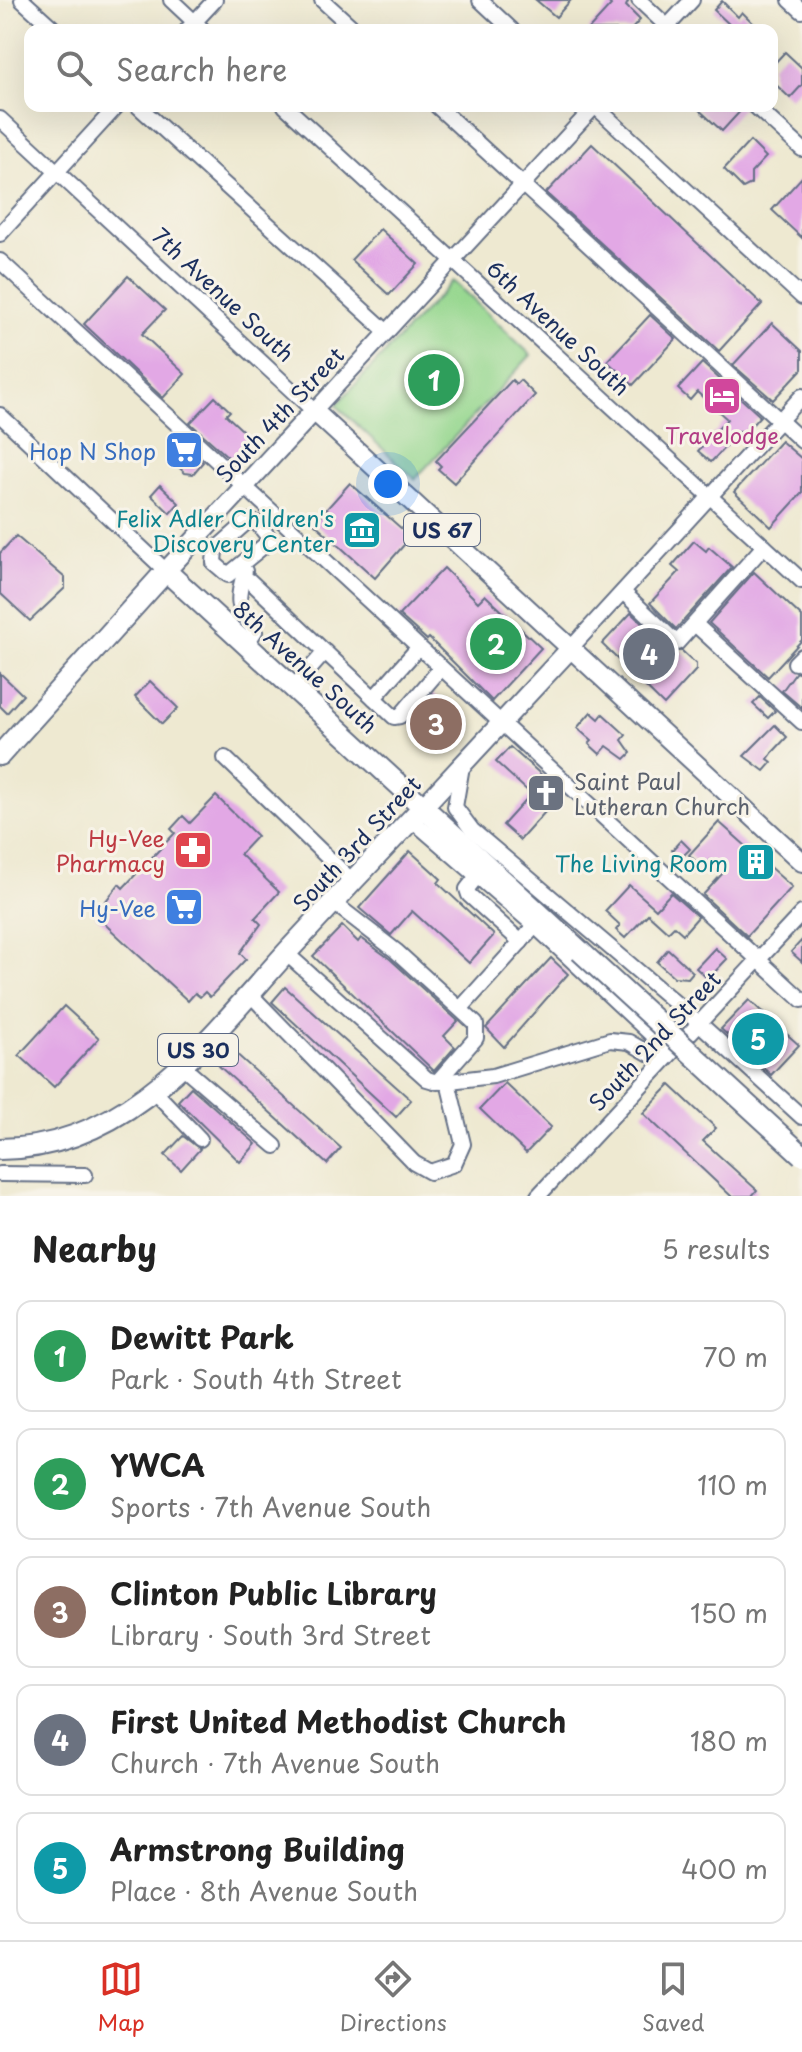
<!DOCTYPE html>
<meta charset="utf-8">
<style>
body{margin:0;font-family:"Playpen Sans",sans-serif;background:#f6f6f6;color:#222}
.you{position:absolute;left:388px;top:484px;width:28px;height:28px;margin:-20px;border:6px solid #fff;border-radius:50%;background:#1a73e8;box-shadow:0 0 0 12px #1a73e833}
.badge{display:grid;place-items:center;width:52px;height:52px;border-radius:50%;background:#d93025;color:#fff;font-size:26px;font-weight:700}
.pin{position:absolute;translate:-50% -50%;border:4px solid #fff;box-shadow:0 2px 8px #0006}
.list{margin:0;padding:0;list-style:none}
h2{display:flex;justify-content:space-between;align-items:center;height:104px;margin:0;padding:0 32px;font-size:34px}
h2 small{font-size:26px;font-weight:400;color:#767676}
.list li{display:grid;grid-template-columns:52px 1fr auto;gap:24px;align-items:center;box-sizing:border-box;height:112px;margin:0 16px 16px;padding:0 16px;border:2px solid #e0e0e0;border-radius:16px}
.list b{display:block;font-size:30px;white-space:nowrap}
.list p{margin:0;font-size:26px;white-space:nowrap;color:#767676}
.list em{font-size:26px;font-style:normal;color:#767676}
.icon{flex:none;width:44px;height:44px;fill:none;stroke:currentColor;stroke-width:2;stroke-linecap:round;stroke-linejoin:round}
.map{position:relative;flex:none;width:802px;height:1196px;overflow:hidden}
.search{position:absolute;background:#fff;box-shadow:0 8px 32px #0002;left:24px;right:24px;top:24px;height:88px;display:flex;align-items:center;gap:20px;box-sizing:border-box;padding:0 28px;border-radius:16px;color:#767676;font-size:30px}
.sheet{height:744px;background:#fff}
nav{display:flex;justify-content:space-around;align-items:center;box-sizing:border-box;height:112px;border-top:2px solid #e0e0e0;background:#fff;font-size:22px;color:#767676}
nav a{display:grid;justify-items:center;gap:4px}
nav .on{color:#d93025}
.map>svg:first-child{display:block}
.green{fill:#96d78f;stroke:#588376;stroke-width:2}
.building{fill:#e2a8e5}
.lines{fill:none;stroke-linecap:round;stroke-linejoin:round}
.minor-casing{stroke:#657086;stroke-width:18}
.major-casing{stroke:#657086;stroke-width:22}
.highway-casing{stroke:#657086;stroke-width:24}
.minor{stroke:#fff;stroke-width:14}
.major{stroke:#fff;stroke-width:18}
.highway{stroke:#fff;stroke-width:20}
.highway-bridge-casing{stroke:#657086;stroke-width:24;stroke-linecap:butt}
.highway-bridge{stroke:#fff;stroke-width:20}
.labels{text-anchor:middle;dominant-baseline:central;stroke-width:6;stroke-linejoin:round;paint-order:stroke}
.shield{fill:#f7f3e8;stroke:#5d6a87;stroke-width:2}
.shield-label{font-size:20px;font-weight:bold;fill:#1b2f5e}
.street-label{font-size:22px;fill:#1b2f5e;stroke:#f7f3e8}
.hotel-label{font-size:22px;fill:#b23c85;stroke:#f7f3e8}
.shop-label{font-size:22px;fill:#366cbe;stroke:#f7f3e8;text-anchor:end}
.culture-label{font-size:22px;fill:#0d838f;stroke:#f7f3e8;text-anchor:end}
.worship-label{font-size:22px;fill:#5b616d;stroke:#f7f3e8;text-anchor:start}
.health-label{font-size:22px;fill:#be3a42;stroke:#f7f3e8;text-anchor:end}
</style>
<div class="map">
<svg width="802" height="1196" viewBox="0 0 802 1196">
<rect width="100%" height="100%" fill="#f7f3e8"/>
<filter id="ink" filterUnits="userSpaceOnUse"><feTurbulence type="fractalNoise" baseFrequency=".0125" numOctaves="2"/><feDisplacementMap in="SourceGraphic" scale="16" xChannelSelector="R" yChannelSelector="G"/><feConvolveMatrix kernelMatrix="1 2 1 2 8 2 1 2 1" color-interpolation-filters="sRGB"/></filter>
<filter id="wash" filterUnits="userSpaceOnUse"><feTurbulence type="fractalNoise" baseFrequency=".006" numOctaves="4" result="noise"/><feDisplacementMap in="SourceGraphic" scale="32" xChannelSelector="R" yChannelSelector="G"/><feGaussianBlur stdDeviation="1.8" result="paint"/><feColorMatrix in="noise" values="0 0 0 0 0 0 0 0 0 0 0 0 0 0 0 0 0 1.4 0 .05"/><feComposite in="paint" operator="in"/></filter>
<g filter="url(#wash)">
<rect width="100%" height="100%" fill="#eee9d1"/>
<polygon class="green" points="453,281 531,355 415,479 336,405"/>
<g id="blocks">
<g class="building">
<polygon points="536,0 571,0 556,17"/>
<polygon points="606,0 629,0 626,6 640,20 631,30 588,30 611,5"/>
<polygon points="722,1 738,17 742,12 756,26 752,30 726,30 731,26 714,10"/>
<polygon points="785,52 802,68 802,85 790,98 772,81 772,66"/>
<polygon points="695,106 745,106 722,131"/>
<polygon points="750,141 766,157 751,173 751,184 743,188 724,169"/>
<polygon points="592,144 762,304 719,351 546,193"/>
<polygon points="802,177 802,238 772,210"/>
<polygon points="380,229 418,264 389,295 351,260"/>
<polygon points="128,276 165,310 142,334 185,374 163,398 84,324"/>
<polygon points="650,315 676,339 633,385 607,361"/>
<polygon points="772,323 802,351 802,369 773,400 733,365"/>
<polygon points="702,363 760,416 743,435 740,431 711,462 698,451 727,419 697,392 690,400 678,389"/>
<polygon points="512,380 516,384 520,380 535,395 454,483 438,469 441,466 436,461"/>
<polygon points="215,397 230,411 226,415 256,443 236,464 190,423"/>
<polygon points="781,441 802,459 802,493 771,527 734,492"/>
<polygon points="183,443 203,462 193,474 185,473 169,458"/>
<polygon points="350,483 411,537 375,578 314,523"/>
<polygon points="160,485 179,503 170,513 151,495"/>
<polygon points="16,536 65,578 65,588 30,621 0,593 0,553"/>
<polygon points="694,541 706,551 709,547 732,567 676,629 650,603 679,572 672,566"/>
<polygon points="444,568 478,602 485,595 541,648 492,701 429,638 427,640 399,615"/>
<polygon points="754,572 802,617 802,640 768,677 709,623"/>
<polygon points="631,613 670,650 682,651 696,664 696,670 664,705 602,644"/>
<polygon points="802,670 802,708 782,691 795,673"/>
<polygon points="0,673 23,695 7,713 0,706"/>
<polygon points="150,681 178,708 162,724 135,697"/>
<polygon points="432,693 463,720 438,747 428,738 422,739 416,734 417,728 409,720"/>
<polygon points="760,697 775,711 768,718 753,704"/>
<polygon points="591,712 599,719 603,714 626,735 622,740 631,753 625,759 607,746 600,754 589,744 592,741 577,728"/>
<polygon points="775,725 787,737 773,752 768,759 772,762 764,771 744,756"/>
<polygon points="510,747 562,793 520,840 503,825 531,794 496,762"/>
<polygon points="216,796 257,836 240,854 279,892 255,918 261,924 240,953 246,959 210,997 205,992 200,997 195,993 188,1001 95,915 119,884 123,888 175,833 171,829 183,816 190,823"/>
<polygon points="719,822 792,887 747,936 703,895 723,873 710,860 703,868 689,855"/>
<polygon points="681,840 690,849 681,858 672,850"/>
<polygon points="410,851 441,879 438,883 494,935 469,963 412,911 391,935 359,908"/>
<polygon points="629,885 656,909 671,893 698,917 683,934 674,926 668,932 648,914 625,938 616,930 620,925 605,911"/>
<polygon points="342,926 358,942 361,938 390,959 458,1021 444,1036 455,1047 434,1071 313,956"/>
<polygon points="802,940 802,962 791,952"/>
<polygon points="715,948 727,959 708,979 696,968"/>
<polygon points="668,949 693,972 688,978 674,977 657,962"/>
<polygon points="551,958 568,974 504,1047 486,1028"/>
<polygon points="285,987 411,1100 396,1117 272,1002"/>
<polygon points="749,1000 799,1045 771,1075 721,1029"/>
<polygon points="64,1006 99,1038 54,1087 19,1055"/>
<polygon points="233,1051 341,1148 327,1164 219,1066"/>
<polygon points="505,1083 551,1127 526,1153 480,1109"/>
<polygon points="670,1085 716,1128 703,1141 757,1190 752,1196 731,1196 643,1113"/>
<polygon points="191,1087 256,1144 240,1162 178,1101"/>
<polygon points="183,1136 200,1149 181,1170 165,1155"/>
</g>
</g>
</g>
<g filter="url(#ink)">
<use href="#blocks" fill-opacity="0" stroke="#657086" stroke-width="2"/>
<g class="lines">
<g class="minor-casing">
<g id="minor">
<polyline points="22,0 55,30"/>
<polyline points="171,0 203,30"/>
<polyline points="322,0 355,30"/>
<polyline points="480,0 512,30"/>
<polyline points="639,0 671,30"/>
<polyline points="790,0 802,11"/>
<polyline points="187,30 215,0"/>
<polyline points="664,30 692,0"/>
<polyline points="138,106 387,332"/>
<polyline points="285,106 802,581"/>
<polyline points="437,106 802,441"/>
<polyline points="595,106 802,297"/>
<polyline points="755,106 802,149"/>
<polyline points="0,119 314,411 595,106"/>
<polyline points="0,234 117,106"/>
<polyline points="0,261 802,1000"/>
<polyline points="0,415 166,571"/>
<polygon points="248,521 257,523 271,540 228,575 214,563 215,550"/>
<path d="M 245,571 C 236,599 236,609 255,631 L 246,645"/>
<polyline points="243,578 250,581 394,717 400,716 441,668"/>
<polyline points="623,592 677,643 764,546"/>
<polyline points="695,624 802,722"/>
<polyline points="570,649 802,396"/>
<polyline points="795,663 802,656"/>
<polyline points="293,688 325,652"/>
<polyline points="374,698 418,648"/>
<polyline points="225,758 353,882"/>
<polyline points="462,766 455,807 472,830 699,1023 802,1117"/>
<polyline points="411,819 535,926 670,1052"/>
<polyline points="478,875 467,889 469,895 521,942"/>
<polyline points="286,953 427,1079 437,1082 476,1038 476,1024 396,951 334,903"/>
<polyline points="250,994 414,1163 430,1172 454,1164 463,1144 448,1082"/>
<polyline points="462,1007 535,926"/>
<polyline points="182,1066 275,1146"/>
<polyline points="441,1082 493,1076 610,1040 629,1042 662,1061"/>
<polyline points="155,1092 200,1139"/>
<polyline points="0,1174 85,1175"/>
<polyline points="538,1196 802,913"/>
</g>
</g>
<g class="major-casing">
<g id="major">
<polyline points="166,571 314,411 802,862"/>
<polyline points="424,806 570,649"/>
</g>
</g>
<g class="highway-casing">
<g id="highway">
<polyline points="0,755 166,571 580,951"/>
<path d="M 0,1149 C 129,1149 209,1038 287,952 C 332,903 378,854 424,806"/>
</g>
</g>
<use href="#minor" class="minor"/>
<use href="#major" class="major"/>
<use href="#highway" class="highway"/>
<g class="highway-bridge-casing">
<polyline id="highway-bridge" points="580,951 802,1155"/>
</g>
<use href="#highway-bridge" class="highway-bridge"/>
</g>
</g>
<defs>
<g id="hotel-square" transform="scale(2)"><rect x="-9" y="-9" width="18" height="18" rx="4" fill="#d1479c" stroke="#f7f3e8"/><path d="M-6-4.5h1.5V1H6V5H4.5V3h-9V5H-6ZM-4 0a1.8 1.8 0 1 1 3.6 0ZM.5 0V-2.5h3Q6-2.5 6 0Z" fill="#fff"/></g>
<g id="supermarket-square" transform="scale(2)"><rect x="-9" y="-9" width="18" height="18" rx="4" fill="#3f7fe0" stroke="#f7f3e8"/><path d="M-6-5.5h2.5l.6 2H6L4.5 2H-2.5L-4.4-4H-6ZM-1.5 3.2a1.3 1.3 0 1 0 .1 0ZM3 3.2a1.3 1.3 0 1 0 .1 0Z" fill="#fff"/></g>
<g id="museum-square" transform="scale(2)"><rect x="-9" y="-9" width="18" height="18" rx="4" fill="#0f9aa8" stroke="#f7f3e8"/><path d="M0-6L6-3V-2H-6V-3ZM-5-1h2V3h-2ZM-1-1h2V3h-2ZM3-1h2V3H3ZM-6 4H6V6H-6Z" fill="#fff"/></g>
<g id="church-square" transform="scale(2)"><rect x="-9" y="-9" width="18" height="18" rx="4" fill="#6b7280" stroke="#f7f3e8"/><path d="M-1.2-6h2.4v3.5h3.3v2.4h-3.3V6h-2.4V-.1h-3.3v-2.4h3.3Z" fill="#fff"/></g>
<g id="pharmacy-square" transform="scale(2)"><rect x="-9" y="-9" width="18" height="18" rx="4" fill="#e0444e" stroke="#f7f3e8"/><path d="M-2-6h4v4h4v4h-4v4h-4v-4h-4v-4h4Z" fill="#fff"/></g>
<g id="building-square" transform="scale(2)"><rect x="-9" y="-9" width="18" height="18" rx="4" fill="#0f9aa8" stroke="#f7f3e8"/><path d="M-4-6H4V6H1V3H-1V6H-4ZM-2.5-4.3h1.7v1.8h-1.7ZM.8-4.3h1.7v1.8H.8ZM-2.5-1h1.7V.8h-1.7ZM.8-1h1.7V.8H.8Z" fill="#fff"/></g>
</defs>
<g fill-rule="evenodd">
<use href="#hotel-square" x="722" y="396"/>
<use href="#supermarket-square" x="184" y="450"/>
<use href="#museum-square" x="362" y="530"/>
<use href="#church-square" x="546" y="793"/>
<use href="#pharmacy-square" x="193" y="850"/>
<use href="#building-square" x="756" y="862"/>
<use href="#supermarket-square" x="184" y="907"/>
</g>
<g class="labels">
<g class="shield">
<rect x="404" y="514" width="76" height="32" rx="6"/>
<rect x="158" y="1034" width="80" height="32" rx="6"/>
</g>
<g class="shield-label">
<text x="442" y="530">US 67</text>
<text x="198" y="1050">US 30</text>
</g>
<g class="street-label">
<text transform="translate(224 294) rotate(43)">7th Avenue South</text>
<text transform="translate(559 327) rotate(43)">6th Avenue South</text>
<text transform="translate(279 414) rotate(-47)">South 4th Street</text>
<text transform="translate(306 666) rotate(42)">8th Avenue South</text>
<text transform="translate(356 843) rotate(-47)">South 3rd Street</text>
<text transform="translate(654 1040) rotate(-47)">South 2nd Street</text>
</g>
<g class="hotel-label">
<text x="722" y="434">Travelodge</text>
</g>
<g class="shop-label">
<text x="156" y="450">Hop N Shop</text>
<text x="156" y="907">Hy-Vee</text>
</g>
<g class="culture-label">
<text x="334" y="517">Felix Adler Children's<tspan x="334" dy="25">Discovery Center</tspan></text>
<text x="728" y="862">The Living Room</text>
</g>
<g class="worship-label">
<text x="574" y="780">Saint Paul<tspan x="574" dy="25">Lutheran Church</tspan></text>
</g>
<g class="health-label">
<text x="165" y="837">Hy-Vee<tspan x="165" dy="25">Pharmacy</tspan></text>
</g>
</g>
</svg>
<div class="you"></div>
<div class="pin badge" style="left:434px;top:380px;background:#2e9e5b">1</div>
<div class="pin badge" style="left:496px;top:644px;background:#2e9e5b">2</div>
<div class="pin badge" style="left:436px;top:724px;background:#8d6e63">3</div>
<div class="pin badge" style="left:649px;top:654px;background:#6b7280">4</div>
<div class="pin badge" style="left:758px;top:1039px;background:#0f9aa8">5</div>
<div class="search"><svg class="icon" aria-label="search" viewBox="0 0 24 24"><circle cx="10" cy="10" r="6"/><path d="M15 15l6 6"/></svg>Search here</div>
</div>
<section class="sheet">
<h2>Nearby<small>5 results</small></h2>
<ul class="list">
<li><span class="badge" style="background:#2e9e5b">1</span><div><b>Dewitt Park</b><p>Park · South 4th Street</p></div><em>70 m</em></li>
<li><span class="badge" style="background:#2e9e5b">2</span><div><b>YWCA</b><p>Sports · 7th Avenue South</p></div><em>110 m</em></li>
<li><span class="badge" style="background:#8d6e63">3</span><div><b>Clinton Public Library</b><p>Library · South 3rd Street</p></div><em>150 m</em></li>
<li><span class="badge" style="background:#6b7280">4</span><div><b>First United Methodist Church</b><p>Church · 7th Avenue South</p></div><em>180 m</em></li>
<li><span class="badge" style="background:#0f9aa8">5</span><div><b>Armstrong Building</b><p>Place · 8th Avenue South</p></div><em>400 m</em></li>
</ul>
</section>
<nav>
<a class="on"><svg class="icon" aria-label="map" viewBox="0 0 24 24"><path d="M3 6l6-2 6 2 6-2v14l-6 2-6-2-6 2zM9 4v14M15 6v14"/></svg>Map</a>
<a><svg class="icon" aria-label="directions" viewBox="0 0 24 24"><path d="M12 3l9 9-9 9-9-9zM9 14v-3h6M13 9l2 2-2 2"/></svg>Directions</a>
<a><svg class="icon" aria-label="saved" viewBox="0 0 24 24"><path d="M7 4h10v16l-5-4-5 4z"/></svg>Saved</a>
</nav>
